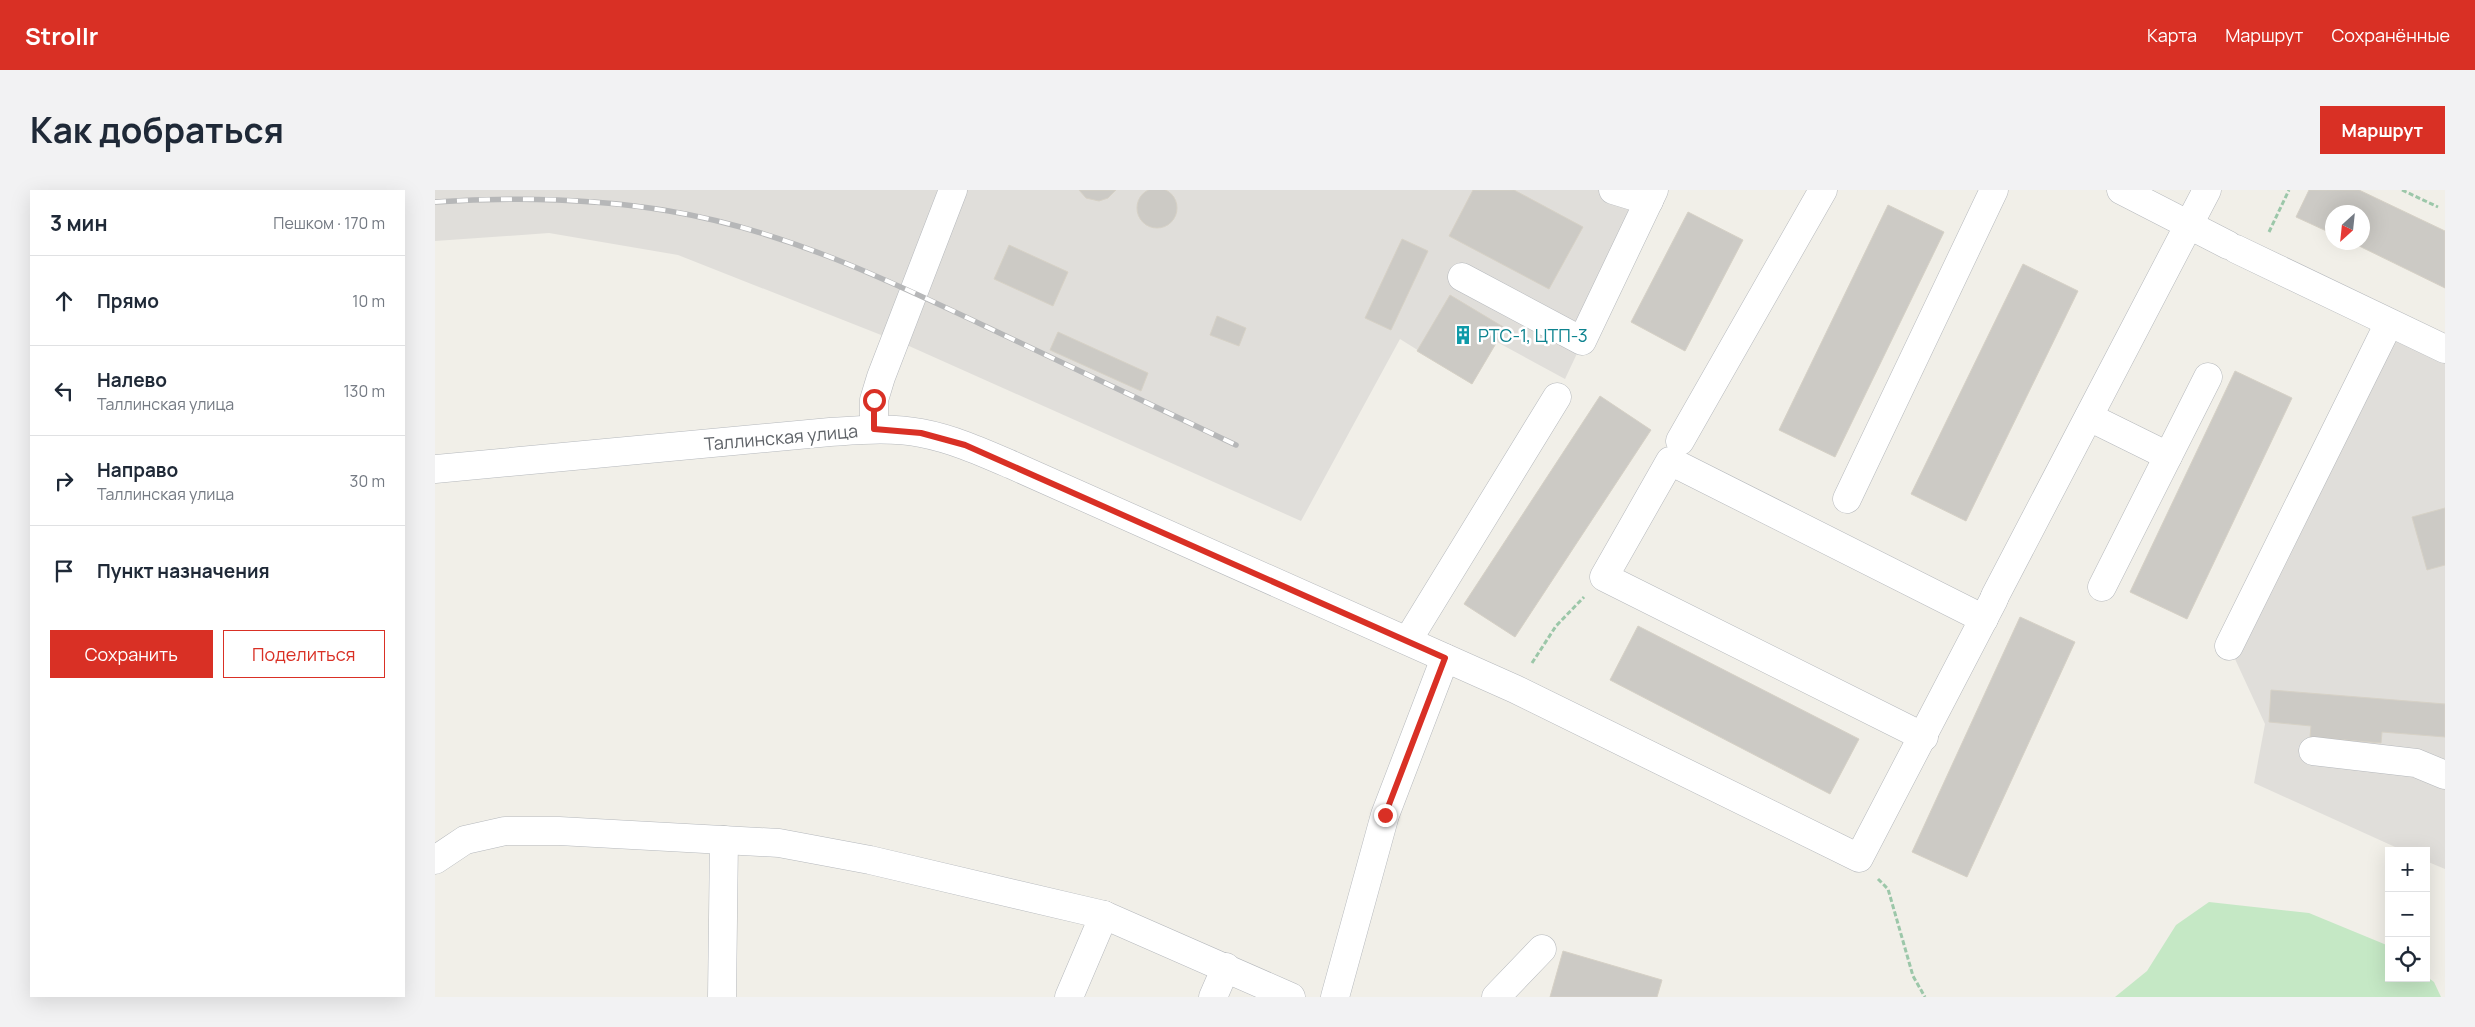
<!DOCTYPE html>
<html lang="ru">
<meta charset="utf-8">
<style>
body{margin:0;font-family:Manrope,sans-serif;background:#f2f2f3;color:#1f2937}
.controls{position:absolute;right:15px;bottom:15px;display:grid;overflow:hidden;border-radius:0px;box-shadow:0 5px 20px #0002}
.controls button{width:45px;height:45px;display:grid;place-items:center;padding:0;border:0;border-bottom:1px solid #e0e1e3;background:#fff;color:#1f2937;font:25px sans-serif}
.compass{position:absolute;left:1890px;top:15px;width:45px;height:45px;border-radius:50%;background:#fff;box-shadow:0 5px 20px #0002;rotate:207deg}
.stop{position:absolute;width:15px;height:15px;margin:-11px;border:4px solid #d93025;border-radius:50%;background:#fff}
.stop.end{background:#d93025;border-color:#fff;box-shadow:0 1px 5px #0008}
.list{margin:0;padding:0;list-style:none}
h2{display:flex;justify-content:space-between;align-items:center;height:65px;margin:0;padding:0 20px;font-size:21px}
h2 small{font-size:16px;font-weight:400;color:#747a83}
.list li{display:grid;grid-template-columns:32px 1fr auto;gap:15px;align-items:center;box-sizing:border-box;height:90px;padding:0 20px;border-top:1px solid #e0e1e3}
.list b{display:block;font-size:19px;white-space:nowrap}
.list p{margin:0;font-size:16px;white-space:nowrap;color:#747a83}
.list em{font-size:16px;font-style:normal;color:#747a83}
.actions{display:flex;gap:10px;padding:15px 20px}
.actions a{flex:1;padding:11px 0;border:1px solid #d93025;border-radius:0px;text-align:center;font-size:18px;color:#d93025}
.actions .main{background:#d93025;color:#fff}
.icon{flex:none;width:28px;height:28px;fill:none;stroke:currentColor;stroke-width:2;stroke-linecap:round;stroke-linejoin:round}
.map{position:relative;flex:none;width:2010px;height:807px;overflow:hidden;border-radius:0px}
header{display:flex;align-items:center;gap:30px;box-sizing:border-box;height:70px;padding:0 25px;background:#d93025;color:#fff}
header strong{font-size:24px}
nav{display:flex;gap:28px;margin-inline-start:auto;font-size:18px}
.intro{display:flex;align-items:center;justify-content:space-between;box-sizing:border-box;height:120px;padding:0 30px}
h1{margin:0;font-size:35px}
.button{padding:12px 22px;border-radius:0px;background:#d93025;color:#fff;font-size:18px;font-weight:700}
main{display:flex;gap:30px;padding:0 30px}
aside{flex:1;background:#fff;border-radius:0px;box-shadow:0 5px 20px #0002}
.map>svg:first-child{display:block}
.industrial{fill:#e0deda}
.green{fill:#c5e8c5}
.building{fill:#cccac5;stroke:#d6d1c6}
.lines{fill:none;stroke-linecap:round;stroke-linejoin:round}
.minor-casing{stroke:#b5b8bc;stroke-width:29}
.path{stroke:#9cc7a9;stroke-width:3;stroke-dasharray:5 2.5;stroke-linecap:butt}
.minor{stroke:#fff;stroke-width:28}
.rail-casing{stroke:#b6b7b8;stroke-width:5.5}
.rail{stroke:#fff;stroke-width:4;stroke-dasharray:11;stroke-linecap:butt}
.route{stroke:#d93025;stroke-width:6}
.labels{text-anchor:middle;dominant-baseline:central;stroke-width:5;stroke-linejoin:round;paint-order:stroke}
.culture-label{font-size:18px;fill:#0d838f;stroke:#fff;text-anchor:start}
.street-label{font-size:18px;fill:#5f6368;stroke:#fff}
</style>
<header>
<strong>Strollr</strong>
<nav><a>Карта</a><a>Маршрут</a><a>Сохранённые</a></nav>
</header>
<div class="intro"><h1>Как добраться</h1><a class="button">Маршрут</a></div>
<main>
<aside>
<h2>3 мин<small>Пешком · 170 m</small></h2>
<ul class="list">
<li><svg class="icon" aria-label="ahead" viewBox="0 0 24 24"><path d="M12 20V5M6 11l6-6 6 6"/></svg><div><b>Прямо</b></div><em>10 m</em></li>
<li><svg class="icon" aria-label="left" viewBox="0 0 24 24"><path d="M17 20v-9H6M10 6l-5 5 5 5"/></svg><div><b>Налево</b><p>Таллинская улица</p></div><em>130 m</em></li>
<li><svg class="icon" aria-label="right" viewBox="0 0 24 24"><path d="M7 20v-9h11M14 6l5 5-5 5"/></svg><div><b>Направо</b><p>Таллинская улица</p></div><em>30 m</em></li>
<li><svg class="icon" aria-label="arrive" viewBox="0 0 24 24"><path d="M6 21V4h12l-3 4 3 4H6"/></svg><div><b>Пункт назначения</b></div></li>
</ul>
<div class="actions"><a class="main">Сохранить</a><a>Поделиться</a></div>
</aside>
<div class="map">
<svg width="2010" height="807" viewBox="0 0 2010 807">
<rect width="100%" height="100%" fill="#f1efe8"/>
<g class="industrial">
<polygon points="0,0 1219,0 1130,189 1062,152 1037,194 965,149 866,331 474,156 243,65 114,43 0,51"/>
<polygon points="1954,133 2010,159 2010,679 1991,671 1991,661 1969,661 1819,593 1830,534 1794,456"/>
</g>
<polygon class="green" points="1774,712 1874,723 1954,756 1954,788 1991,788 1991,786 1999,792 2006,807 1680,807 1712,781 1741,735"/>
<g class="building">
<circle cx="722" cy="18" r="20"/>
<polygon points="644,0 681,0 673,8 664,11 651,8"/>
<polygon points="1038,0 1079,0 1148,37 1114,99 1014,46"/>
<polygon points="1874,0 1924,0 2010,41 2010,98 1916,52 1928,52 1928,22 1898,22 1898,44 1861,27"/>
<polygon points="1453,15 1509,42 1400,267 1344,240"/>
<polygon points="1253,22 1308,50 1250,161 1196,132"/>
<polygon points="967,49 993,61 956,140 930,128"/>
<polygon points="574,55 633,82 618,116 559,89"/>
<polygon points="1588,74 1643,101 1531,331 1476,304"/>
<polygon points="1015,105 1070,138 1037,194 982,161"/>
<polygon points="782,126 811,138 804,156 775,145"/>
<polygon points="623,142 713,183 706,201 615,160"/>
<polygon points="1800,181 1857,208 1752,429 1695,402"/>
<polygon points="1165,206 1216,240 1080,447 1029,414"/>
<polygon points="2010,318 2010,375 1992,380 1977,327"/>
<polygon points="1585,427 1640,452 1532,687 1477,662"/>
<polygon points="1203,436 1424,549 1395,604 1175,490"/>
<polygon points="1836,500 2010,514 2010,547 1947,542 1946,553 1875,547 1876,536 1834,532"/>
<polygon points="1128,761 1227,790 1222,807 1115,807"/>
</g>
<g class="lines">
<g class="minor-casing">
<g id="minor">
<polyline points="1178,0 1214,11"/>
<polyline points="1686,0 1793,55"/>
<polyline points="1801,59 2010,159"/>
<polyline points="1027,87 1147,151 1219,0"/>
<polyline points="1654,227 1733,266"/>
<polyline points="439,239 439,210 446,187 518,0"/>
<polyline points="1245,251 1388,0"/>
<path d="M 0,279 L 395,242 C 425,240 456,237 486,243 C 518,249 547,262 577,275 L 1080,499 L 1424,668 L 1559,409"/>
<polyline points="1412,309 1559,0"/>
<polyline points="1667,397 1773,187"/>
<polyline points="1560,406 1772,0"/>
<polyline points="973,450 1122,207"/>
<polyline points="1794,456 1954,133"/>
<polyline points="1489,547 1169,387 1235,271 1549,429"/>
<polyline points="1878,561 1981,573 2010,585"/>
<polyline points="0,670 30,650 70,641 124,641 344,653 435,670 669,725 856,807"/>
<polyline points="287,807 289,650"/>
<polyline points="634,807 669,725"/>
<polyline points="778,807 791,777"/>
<polyline points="900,807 950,625 1010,468"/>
<polyline points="1061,807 1107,759"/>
</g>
</g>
<g class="path">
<polyline points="1967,0 2003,17"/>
<polyline points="1834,42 1854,0"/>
<polyline points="1097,473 1121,436 1149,407"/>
<polyline points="1443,689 1453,699 1478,786 1490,807"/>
</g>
<use href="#minor" class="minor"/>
<g class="rail-casing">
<path id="rail" d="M 0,12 C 78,7 157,8 234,21 C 348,40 451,89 554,138 C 636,177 719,216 801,255"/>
</g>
<use href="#rail" class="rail"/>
</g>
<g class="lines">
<polyline class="route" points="439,210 439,239 486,243 530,255 1010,468 950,625"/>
</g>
<defs>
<g id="building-bare" transform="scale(1.5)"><path d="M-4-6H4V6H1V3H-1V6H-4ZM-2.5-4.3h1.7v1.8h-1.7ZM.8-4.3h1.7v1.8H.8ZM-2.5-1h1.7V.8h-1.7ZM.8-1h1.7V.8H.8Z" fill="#0f9aa8" stroke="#fff" stroke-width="2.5" paint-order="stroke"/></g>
</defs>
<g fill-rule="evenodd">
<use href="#building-bare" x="1028" y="145"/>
</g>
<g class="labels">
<g class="culture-label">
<text x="1043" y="145">РТС-1, ЦТП-3</text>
</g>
<g class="street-label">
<text transform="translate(346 247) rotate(-5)">Таллинская улица</text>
</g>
</g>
</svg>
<div class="controls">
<button>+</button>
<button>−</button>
<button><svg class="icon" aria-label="locate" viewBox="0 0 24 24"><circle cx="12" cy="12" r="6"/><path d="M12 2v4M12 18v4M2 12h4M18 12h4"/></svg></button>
</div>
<svg class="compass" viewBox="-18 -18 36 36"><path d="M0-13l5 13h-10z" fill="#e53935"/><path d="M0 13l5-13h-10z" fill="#747a83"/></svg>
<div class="stop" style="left:439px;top:210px"></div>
<div class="stop end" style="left:950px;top:625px"></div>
</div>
</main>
